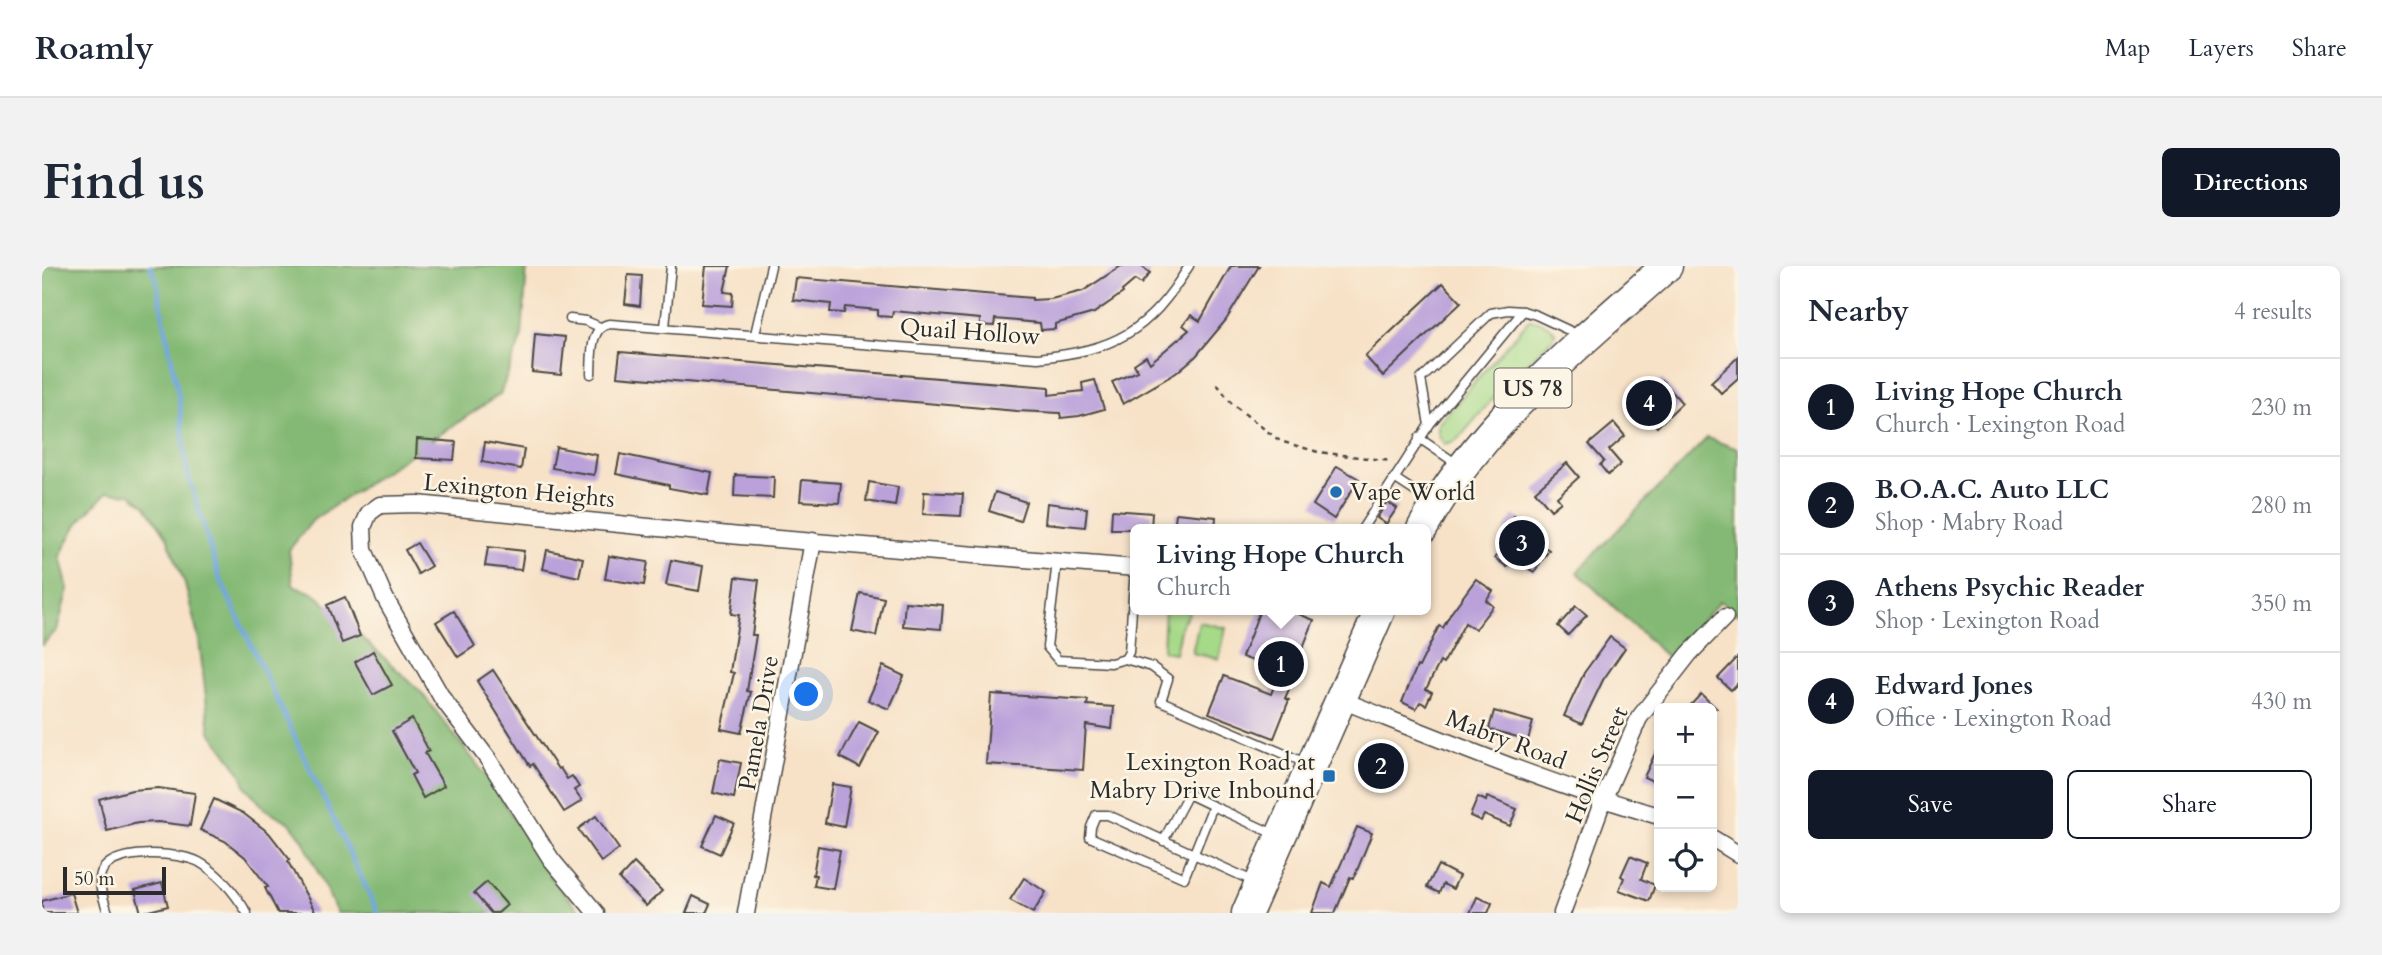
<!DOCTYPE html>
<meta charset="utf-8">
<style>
body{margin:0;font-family:Cardo,serif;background:#f2f2f3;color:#1f2937}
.controls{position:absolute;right:21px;bottom:21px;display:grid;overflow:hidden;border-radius:10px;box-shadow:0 4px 10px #0003}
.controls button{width:63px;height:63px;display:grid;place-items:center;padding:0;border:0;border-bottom:2px solid #e0e1e3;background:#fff;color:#1f2937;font:35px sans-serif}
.scale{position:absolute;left:21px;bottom:18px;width:103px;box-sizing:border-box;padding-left:7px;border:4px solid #2b2b2b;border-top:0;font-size:19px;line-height:24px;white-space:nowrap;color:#2b2b2b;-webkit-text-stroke:5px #fcf5e5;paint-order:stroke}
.you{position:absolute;left:765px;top:429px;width:24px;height:24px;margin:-18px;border:5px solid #fff;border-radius:50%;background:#1a73e8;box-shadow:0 0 0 10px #1a73e833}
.badge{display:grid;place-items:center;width:46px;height:46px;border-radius:50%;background:#111827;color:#fff;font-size:23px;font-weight:700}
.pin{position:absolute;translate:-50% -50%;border:4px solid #fff;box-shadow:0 2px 7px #0006}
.popup{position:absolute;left:1088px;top:258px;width:301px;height:91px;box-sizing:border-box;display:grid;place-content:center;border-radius:10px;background:#fff;filter:drop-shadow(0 2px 5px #0005);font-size:23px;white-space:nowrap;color:#747a83}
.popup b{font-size:26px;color:#1f2937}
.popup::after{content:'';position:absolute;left:50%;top:100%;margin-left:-14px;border:14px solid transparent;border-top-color:#fff}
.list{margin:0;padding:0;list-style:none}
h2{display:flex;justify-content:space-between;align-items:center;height:91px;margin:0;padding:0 28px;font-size:30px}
h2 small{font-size:23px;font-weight:400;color:#747a83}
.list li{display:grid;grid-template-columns:46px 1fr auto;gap:21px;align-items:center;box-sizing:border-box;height:98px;padding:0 28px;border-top:2px solid #e0e1e3}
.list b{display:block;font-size:26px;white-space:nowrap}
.list p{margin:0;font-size:23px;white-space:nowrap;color:#747a83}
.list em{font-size:23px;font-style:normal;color:#747a83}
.actions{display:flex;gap:14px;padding:21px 28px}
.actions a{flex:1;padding:16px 0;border:2px solid #111827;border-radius:10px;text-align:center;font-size:24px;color:#111827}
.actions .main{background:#111827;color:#fff}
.icon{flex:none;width:38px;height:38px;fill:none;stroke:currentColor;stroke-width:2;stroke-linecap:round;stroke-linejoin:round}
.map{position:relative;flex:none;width:1696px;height:647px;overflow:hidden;border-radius:10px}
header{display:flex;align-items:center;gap:42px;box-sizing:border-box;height:98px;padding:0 35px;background:#fff;border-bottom:2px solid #e0e1e3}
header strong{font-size:33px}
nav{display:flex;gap:38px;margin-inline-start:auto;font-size:24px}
.intro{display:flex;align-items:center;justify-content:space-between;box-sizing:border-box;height:168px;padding:0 42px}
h1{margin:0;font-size:49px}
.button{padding:18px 32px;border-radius:10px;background:#111827;color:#fff;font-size:24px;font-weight:700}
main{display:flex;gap:42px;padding:0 42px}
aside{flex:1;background:#fff;border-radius:10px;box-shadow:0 4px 10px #0003}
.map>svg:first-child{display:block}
.green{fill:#a6d988;stroke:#68825a;stroke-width:2}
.forest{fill:#84b974;stroke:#587250;stroke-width:2}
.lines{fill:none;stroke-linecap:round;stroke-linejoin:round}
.stream{stroke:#72a7df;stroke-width:4.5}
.building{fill:#baa1da}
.lane-casing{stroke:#4a4643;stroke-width:11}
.street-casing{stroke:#4a4643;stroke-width:19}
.highway-casing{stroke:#4a4643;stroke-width:33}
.path{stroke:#4a4643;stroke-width:2.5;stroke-dasharray:5 5;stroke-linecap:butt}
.lane{stroke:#fff;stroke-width:8}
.street{stroke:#fff;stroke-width:16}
.highway{stroke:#fff;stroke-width:30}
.poi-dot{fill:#1f6fb2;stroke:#fcf5e5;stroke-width:2.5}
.labels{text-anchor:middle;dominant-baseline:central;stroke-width:5;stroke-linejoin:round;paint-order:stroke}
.shield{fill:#fcf5e5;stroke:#6a6863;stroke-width:2}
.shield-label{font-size:23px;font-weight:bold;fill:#2b2b2b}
.street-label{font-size:24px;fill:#2b2b2b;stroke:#fcf5e5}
.poi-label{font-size:24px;fill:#2b2b2b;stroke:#fcf5e5;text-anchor:start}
</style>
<header>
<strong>Roamly</strong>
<nav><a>Map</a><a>Layers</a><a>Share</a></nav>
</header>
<div class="intro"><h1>Find us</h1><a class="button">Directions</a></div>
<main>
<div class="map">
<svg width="1696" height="647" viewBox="0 0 1696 647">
<rect width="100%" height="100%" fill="#fcf5e5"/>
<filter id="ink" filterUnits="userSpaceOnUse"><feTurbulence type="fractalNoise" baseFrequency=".0143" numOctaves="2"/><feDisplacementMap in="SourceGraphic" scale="14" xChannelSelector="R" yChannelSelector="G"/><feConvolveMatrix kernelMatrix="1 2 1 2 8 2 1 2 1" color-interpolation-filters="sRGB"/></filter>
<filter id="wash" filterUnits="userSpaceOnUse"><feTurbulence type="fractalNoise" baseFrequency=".00686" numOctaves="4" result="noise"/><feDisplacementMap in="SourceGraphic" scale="28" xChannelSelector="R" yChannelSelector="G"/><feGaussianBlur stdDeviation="1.57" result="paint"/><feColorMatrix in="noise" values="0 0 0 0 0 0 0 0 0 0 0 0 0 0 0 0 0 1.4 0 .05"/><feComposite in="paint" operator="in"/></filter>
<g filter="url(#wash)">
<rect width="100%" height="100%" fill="#f7e2c8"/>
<g class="green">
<path d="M 1487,54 C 1497,54 1508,58 1513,67 L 1511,72 L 1458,124 L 1419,170 L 1413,175 L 1402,178 L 1396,168 L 1396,158 Z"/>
<polygon points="1123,344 1145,344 1147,347 1139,359 1133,387 1121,385"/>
<polygon points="1157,356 1184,362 1177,393 1150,387"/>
</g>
<g class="forest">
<polygon points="0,0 485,0 480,70 458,128 271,254 247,284 251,319 273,328 378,425 448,515 509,612 540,647 295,647 261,574 247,556 223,543 204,521 198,506 168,465 157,374 143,318 125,271 103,239 88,228 65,226 35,258 18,290 26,323 15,364 0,379"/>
<polygon points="1665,172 1696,183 1696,349 1678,335 1626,392 1535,306"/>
</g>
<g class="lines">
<polyline class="stream" points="108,0 114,13 137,132 145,205 177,311 336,647"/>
</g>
<g id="blocks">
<g class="building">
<polygon points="664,0 688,0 682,26 691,27 690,40 660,38"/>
<polygon points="1079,0 1099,0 1108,7 1099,18 1093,14 1080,25 1081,27 1052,47 1013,58 1013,63 999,64 998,57 953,53 952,60 938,59 938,53 851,45 850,51 836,50 836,44 803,41 802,47 788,46 789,38 751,34 754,12 990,32 990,34 1009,33 1041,25"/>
<polygon points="1189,0 1217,0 1184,54 1154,90 1134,107 1081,138 1070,116 1096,105 1092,98 1104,90 1108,97 1147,64 1141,59 1149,49 1158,55"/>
<polygon points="586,9 600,10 598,40 583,38"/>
<polygon points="1401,17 1419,36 1341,110 1323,90"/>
<polygon points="493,68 523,71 519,109 490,106"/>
<polygon points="578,86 1007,121 1007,129 1041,125 1040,117 1053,114 1062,143 1037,150 1019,152 1018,147 975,145 575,110"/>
<polygon points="1696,91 1696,112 1679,127 1669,116"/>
<polygon points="1620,114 1640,137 1615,161 1594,137"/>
<polygon points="1572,157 1583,170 1567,184 1579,198 1566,209 1558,199 1562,195 1547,178"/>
<polygon points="375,173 414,176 412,194 374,192"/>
<polygon points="443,176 482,183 479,203 440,196"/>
<polygon points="514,181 555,189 552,209 510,202"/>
<polygon points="578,188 670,207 666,229 627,222 627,219 574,208"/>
<polygon points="1525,197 1537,211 1515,231 1519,236 1509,244 1493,225"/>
<polygon points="1295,200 1317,213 1292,253 1271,239"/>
<polygon points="693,209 732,211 731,232 692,230"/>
<polygon points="760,214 799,217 797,237 758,235"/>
<polygon points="827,216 856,221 853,240 824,235"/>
<polygon points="882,226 921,228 919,250 881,248"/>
<polygon points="953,226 984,236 978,255 947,245"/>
<polygon points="1345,236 1355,242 1344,258 1335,252"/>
<polygon points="1005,237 1045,242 1043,261 1003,257"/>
<polygon points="1070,244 1110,247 1109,263 1069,263"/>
<polygon points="1134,247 1174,251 1173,263 1132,263"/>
<polygon points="1472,249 1490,261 1485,269 1507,284 1492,306 1471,292 1465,301 1453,292 1469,269 1462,264"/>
<polygon points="375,277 389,300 376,308 363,284"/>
<polygon points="446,281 482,285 479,304 443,300"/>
<polygon points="505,284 541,292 537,311 501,303"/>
<polygon points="567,290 606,296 602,319 563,313"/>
<polygon points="629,294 661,300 657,325 624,319"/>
<polygon points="694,311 717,314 710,369 714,369 705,425 709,426 699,467 679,463 692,407 688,406 697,349 689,348"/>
<polygon points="1434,313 1451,325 1444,334 1451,340 1433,363 1423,357 1401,398 1398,396 1384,423 1390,426 1384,439 1378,436 1374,443 1360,436 1375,400 1377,401 1397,360 1401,362 1409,347"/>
<polygon points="818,327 842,332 834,370 810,365"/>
<polygon points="303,331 318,370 300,377 285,339"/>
<polygon points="863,336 901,339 899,363 861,360"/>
<polygon points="1534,340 1545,349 1526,369 1516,360"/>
<polygon points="1218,344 1246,344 1272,354 1258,389 1262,390 1243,432 1247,434 1232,472 1167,447 1182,410 1229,428 1238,405 1200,391"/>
<polygon points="412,345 433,380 416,391 394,356"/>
<polygon points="1568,371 1583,382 1561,414 1540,458 1522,450 1542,407"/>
<polygon points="331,385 350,419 331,429 313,396"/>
<polygon points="1696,391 1696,417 1689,424 1676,412"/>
<polygon points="841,400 862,410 847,443 826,434"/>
<polygon points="451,404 516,503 518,502 525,513 530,510 537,521 532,524 540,535 522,546 491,498 488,500 435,415"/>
<polygon points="949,428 1046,434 1045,439 1072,441 1070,463 1044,459 1041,504 944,498"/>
<polygon points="1659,428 1674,442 1646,442"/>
<polygon points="1452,445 1491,456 1486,474 1447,463"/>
<polygon points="370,453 387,485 383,487 402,520 381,532 369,509 373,507 350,465"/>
<polygon points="817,456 837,466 818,502 798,491"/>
<polygon points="1617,479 1617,518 1602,511"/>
<polygon points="1341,480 1356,486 1343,518 1327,512"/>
<polygon points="678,493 699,497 692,532 671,527"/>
<polygon points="790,518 809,521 802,561 783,557"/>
<polygon points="116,522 153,527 148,560 116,556 96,557 65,565 57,533 90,524"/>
<polygon points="1436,531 1444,535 1445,531 1475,543 1468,560 1442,549 1439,555 1428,550"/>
<polygon points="172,533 201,547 227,567 248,594 246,596 274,647 236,647 223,622 226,621 203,591 183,575 158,564"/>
<polygon points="674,549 692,557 678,588 660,580"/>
<polygon points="554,550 577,583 559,596 536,563"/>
<polygon points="1315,561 1330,567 1314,607 1311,612 1308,611 1293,647 1270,647 1281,617 1289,621"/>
<polygon points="776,580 798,584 791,623 772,620 774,609 771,609"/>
<polygon points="1588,590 1605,597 1599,613 1613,619 1607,635 1577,624 1582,612 1579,610"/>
<polygon points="592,597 620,625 604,640 577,613"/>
<polygon points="1396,599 1417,610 1411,623 1401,618 1397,627 1385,621"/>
<polygon points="982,612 1004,626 991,647 968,634"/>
<polygon points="445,616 465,639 456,647 449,647 432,627"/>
<polygon points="120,617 126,640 99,647 93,624"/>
<polygon points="29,627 35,647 0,647 0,635"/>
<polygon points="651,630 668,638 664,647 644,647"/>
<polygon points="1435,631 1450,637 1446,647 1428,647"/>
</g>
</g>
</g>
<g filter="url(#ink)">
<use href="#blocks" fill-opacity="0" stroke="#4a4643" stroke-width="2"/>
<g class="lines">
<g class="lane-casing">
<g id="lane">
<polyline points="528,53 544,55 558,61"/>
<polyline points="623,61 629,0"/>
<polyline points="713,68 729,0"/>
<path d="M 549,108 C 550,92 547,60 568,58 L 996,92 C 1072,84 1106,67 1147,0"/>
<polyline points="1387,159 1379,113 1449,47 1466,44 1481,45 1494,49 1539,70"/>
<polyline points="1377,172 1415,198"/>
<polyline points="1352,212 1389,236"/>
<polyline points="1320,263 1387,159 1481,45"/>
<polyline points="1015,295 1005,381 1016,394 1069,397 1083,393 1087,386 1093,302"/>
<polyline points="1083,393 1110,401 1126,413 1119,435 1266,498"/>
<polyline points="1121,575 1146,528 1171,540"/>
<polyline points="1213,616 1066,549 1054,549 1049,561 1048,571 1142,612 1171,540 1234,569"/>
<path d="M 66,647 C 63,636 54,616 60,605 C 71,582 138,586 157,596 C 178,608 193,627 205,647"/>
</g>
</g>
<g class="street-casing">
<g id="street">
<path d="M 1297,433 C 1403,475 1508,519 1617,550"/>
<polyline points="1670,572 1696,588"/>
<polyline points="554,647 509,593 446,493 400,432 343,332 322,284 321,261 327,247 338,239 375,238 698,270 1094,302"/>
<polyline points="704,647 771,275"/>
<polyline points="1520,647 1561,534 1597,452 1647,388 1683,351"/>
</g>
</g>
<g class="highway-casing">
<g id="highway">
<path d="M 1380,263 C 1438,158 1536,79 1625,0"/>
<polyline points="1205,647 1338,344"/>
</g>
</g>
<polyline class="path" points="1175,118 1190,138 1238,175 1276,186 1349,195"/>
<use href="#lane" class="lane"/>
<use href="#street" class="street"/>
<use href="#highway" class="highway"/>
</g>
</g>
<g class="poi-dot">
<circle cx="1294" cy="226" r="7"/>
<rect x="1280" y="503" width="14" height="14" rx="3.5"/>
</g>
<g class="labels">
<rect class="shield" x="1452.5" y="102.5" width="77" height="39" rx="5"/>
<g class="shield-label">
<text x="1491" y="122">US 78</text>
</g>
<g class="street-label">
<text transform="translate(928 66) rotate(4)">Quail Hollow</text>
<text transform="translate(477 225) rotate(5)">Lexington Heights</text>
<text transform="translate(717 457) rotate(-80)">Pamela Drive</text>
<text transform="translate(1464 474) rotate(21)">Mabry Road</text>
<text transform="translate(1555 499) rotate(-67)">Hollis Street</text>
</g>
<g class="poi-label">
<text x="1308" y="226">Vape World</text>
<text x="1273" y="496" text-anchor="end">Lexington Road at<tspan x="1273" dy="28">Mabry Drive Inbound</tspan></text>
</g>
</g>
</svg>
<div class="controls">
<button>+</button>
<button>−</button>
<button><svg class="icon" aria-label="locate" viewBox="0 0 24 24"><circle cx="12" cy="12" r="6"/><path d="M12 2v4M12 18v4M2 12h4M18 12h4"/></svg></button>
</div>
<div class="scale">50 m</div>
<div class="you"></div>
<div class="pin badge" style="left:1239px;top:398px">1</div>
<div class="popup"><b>Living Hope Church</b>Church</div>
<div class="pin badge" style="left:1339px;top:500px">2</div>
<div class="pin badge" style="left:1480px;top:277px">3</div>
<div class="pin badge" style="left:1607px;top:137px">4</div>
</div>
<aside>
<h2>Nearby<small>4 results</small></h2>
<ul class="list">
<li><span class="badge">1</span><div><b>Living Hope Church</b><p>Church · Lexington Road</p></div><em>230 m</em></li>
<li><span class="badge">2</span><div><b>B.O.A.C. Auto LLC</b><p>Shop · Mabry Road</p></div><em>280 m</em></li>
<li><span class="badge">3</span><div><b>Athens Psychic Reader</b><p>Shop · Lexington Road</p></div><em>350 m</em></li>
<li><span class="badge">4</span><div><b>Edward Jones</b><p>Office · Lexington Road</p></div><em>430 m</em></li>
</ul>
<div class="actions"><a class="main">Save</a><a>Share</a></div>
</aside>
</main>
